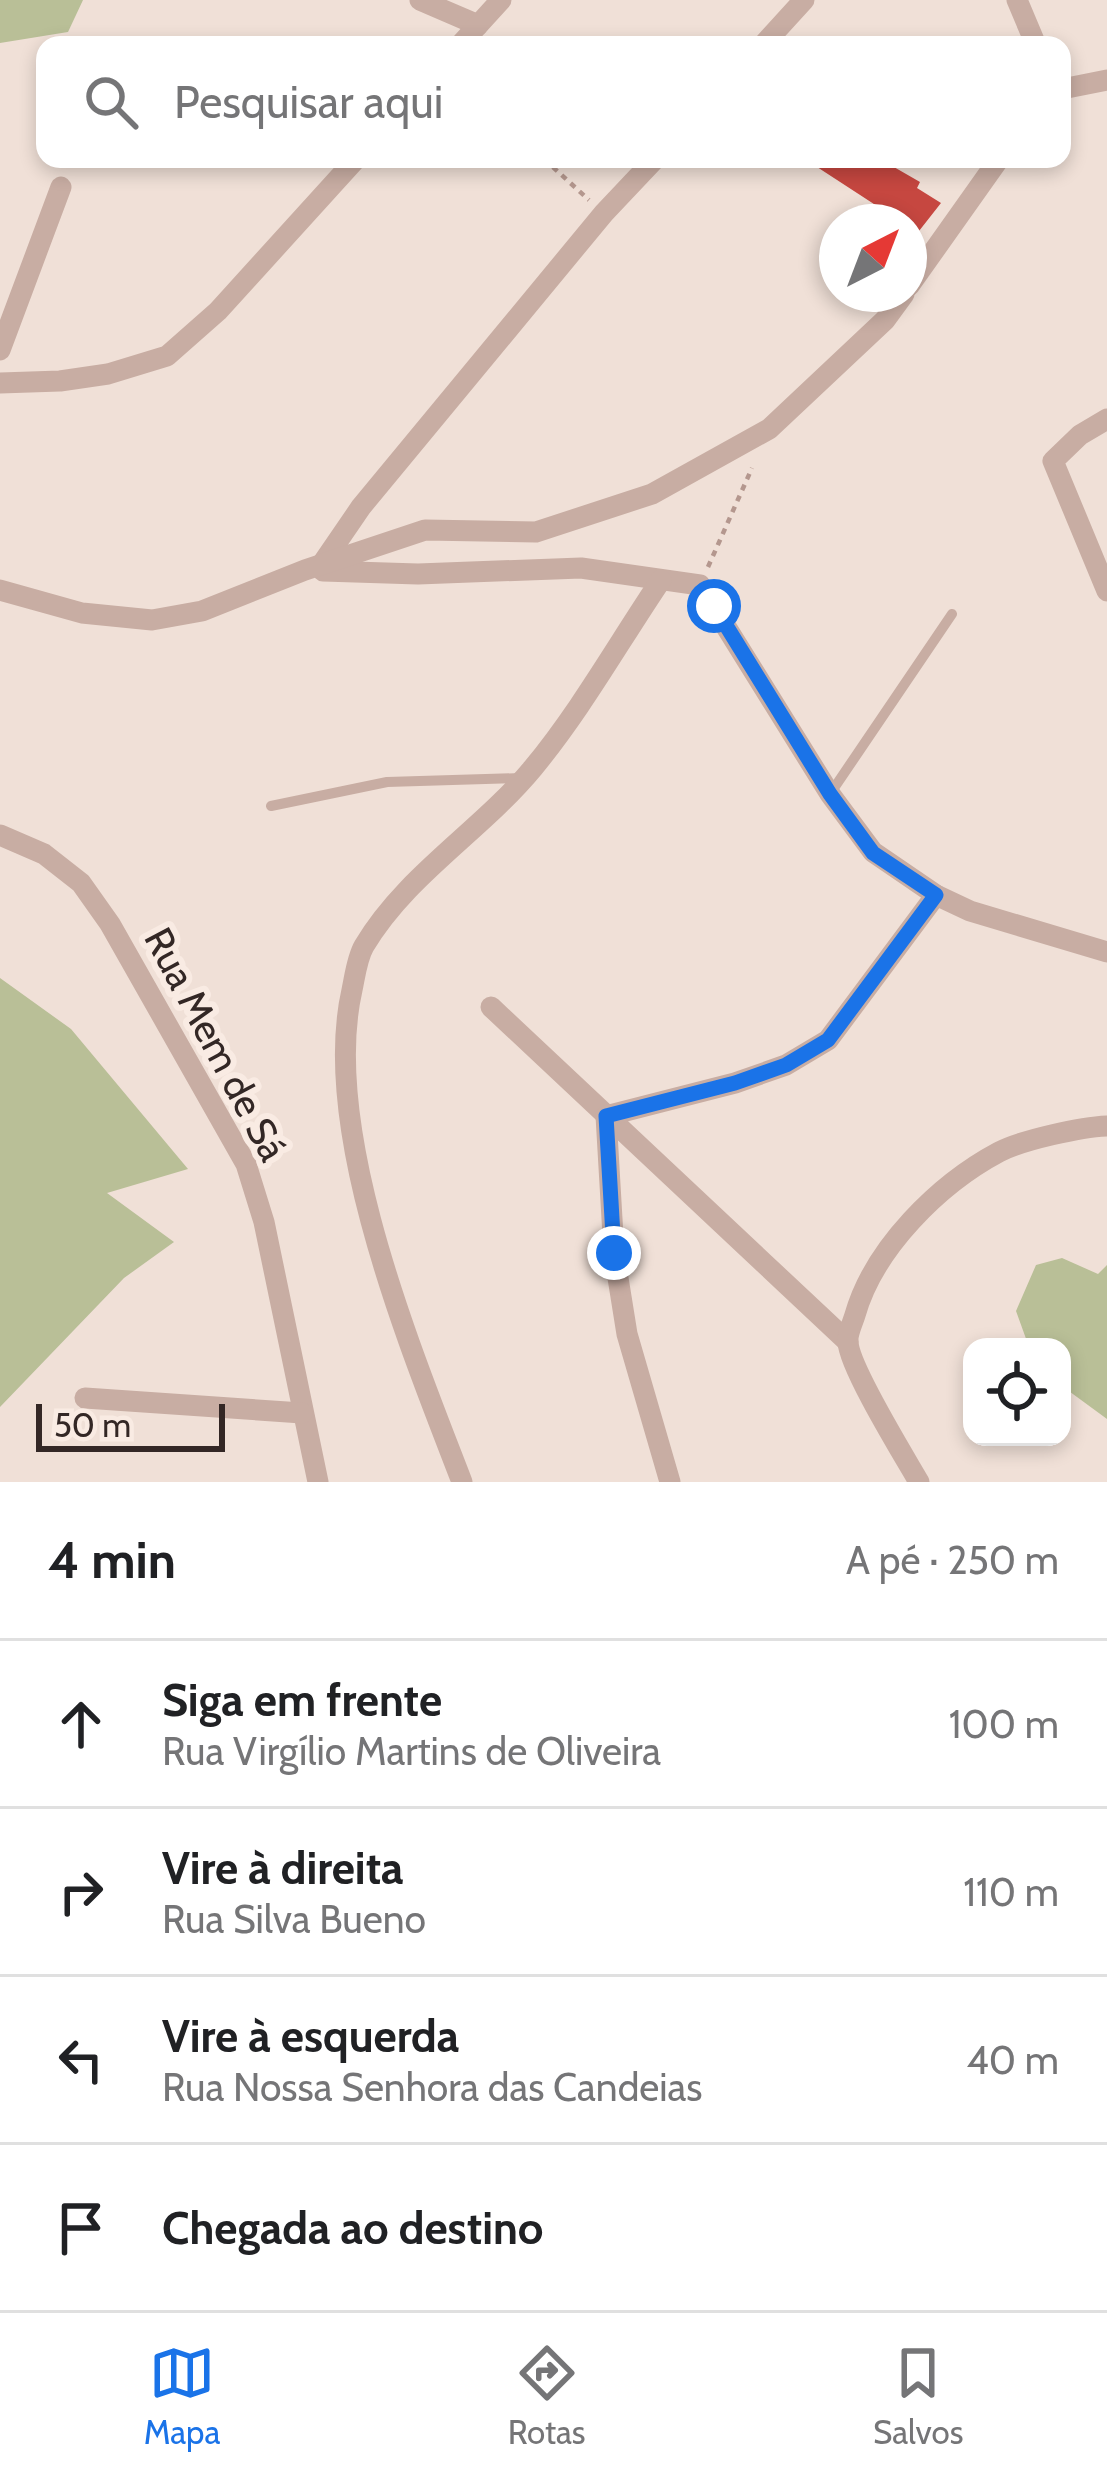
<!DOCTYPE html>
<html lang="pt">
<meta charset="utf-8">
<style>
body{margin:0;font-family:Cabin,sans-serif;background:#f2f2f2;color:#202124}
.controls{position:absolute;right:36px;bottom:36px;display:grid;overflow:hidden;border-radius:24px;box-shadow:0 6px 18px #0003}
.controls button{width:108px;height:108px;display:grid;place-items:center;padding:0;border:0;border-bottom:3px solid #e0e0e0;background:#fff;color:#202124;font:60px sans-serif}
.compass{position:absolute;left:819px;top:204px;width:108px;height:108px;border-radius:50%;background:#fff;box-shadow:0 6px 18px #0003;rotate:42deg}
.scale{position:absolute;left:36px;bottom:30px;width:189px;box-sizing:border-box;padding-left:12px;border:6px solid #332725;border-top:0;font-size:33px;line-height:42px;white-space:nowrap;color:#332725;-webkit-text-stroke:9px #f9ebe3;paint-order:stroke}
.stop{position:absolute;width:36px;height:36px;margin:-27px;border:9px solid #1a73e8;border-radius:50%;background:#fff}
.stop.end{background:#1a73e8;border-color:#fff;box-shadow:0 3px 12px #0008}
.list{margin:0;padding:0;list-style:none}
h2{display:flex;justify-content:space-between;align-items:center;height:156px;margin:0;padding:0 48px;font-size:51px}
h2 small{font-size:39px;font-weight:400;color:#757577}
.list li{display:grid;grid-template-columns:78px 1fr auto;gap:36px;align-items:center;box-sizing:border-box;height:168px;padding:0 48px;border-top:3px solid #e0e0e0}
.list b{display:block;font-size:45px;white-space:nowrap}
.list p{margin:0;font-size:39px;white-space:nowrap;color:#757577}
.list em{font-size:39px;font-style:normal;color:#757577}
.icon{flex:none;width:66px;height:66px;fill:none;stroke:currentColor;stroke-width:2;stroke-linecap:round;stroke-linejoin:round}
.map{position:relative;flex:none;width:1107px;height:1482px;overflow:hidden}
.search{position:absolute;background:#fff;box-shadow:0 6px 18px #0003;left:36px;right:36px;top:36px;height:132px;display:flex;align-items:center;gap:30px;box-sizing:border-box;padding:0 42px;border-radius:24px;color:#757577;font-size:45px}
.sheet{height:828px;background:#fff}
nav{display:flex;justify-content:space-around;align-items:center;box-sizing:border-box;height:168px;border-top:3px solid #e0e0e0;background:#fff;font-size:33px;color:#757577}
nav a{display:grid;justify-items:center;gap:6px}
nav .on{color:#1a73e8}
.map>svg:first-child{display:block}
.green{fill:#b9bf97}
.building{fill:#c64740}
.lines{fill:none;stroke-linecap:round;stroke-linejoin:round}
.path{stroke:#b4978e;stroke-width:4.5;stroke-dasharray:6 6;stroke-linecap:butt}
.service{stroke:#c8ada3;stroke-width:10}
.minor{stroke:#c8ada3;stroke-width:21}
.route{stroke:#1a73e8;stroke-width:15}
.labels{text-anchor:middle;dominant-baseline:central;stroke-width:12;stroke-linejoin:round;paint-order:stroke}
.street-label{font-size:39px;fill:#332725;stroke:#f9ebe3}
</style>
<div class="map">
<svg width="1107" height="1482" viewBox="0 0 1107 1482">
<rect width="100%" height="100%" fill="#f0e0d7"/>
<g class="green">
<polygon points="0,0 83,0 68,32 0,43"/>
<polygon points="0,978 71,1029 188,1169 107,1193 174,1242 124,1278 0,1407"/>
<polygon points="1062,1258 1098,1274 1107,1265 1107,1419 1062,1386 1062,1347 1029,1347 1016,1311 1036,1265"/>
</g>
<polygon class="building" points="818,159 880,159 920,182 917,188 941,203 919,231 905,217 900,221 814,165"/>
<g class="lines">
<g class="path">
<polyline points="544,159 589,200"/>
<polyline points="708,567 752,468"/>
</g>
<g class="service">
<polyline points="830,794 952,614"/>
<polyline points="271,806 387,782 521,778"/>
</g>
<g class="minor">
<polyline points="420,0 478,25"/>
<polyline points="1017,0 1036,45"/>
<polyline points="460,45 501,0"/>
<polyline points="763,45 804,0"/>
<polyline points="1062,89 1107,80"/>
<polyline points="909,286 999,159"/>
<polyline points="0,350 61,187"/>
<polyline points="0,383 60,381 108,374 167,356 218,311 356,159"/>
<polyline points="1107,419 1080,435 1053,461 1107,591"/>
<polyline points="322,564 361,507 604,213 655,159"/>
<polyline points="323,571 418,574 581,568 700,585 830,794 873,852 936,895 970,911 1107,952"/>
<polyline points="0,590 82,613 152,620 202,611 305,570 425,530 536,532 652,494 769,429 885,320 904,294"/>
<polyline points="0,835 44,854 81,883 110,924 246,1164 264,1222 318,1482"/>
<polyline points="491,1007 848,1342"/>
<polyline points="606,1116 735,1083 786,1065 828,1040 936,895"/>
<polyline points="606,1116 614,1253 627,1334 670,1482"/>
<polyline points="85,1398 302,1413"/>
<path d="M 462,1482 C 411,1349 320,1131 352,990 C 355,976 357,958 364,946 C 406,875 481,831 533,768 C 581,710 619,642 661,580"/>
<path d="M 919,1482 C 904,1456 849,1367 848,1342 C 847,1334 853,1322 855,1315 C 874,1248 939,1184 999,1152 C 1022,1140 1081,1127 1107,1126"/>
</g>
</g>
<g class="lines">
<polyline class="route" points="614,1253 606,1116 735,1083 786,1065 828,1040 936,895 873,853 830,794 714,606"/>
</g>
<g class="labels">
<g class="street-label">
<text transform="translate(216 1044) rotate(62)">Rua Mem de Sá</text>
</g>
</g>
</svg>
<div class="controls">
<button><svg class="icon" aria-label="locate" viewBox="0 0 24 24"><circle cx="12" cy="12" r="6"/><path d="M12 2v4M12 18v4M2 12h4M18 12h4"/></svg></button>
</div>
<svg class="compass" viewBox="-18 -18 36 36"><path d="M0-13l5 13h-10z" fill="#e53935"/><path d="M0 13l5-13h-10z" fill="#757577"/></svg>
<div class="scale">50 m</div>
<div class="stop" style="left:714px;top:606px"></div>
<div class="stop end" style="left:614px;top:1253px"></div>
<div class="search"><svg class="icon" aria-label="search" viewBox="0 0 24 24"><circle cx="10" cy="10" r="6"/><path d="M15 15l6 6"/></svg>Pesquisar aqui</div>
</div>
<section class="sheet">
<h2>4 min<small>A pé · 250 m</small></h2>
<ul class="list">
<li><svg class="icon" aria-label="ahead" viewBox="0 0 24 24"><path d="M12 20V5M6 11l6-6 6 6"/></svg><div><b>Siga em frente</b><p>Rua Virgílio Martins de Oliveira</p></div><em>100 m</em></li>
<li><svg class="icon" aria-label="right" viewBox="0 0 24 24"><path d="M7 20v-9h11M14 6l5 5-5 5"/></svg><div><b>Vire à direita</b><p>Rua Silva Bueno</p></div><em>110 m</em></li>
<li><svg class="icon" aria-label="left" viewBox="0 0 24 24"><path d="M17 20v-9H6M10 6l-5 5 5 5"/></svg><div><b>Vire à esquerda</b><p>Rua Nossa Senhora das Candeias</p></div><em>40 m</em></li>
<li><svg class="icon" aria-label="arrive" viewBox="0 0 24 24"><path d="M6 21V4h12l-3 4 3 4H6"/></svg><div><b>Chegada ao destino</b></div></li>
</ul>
</section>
<nav>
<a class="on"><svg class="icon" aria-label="map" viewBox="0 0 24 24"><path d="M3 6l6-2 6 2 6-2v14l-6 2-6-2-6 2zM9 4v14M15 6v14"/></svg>Mapa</a>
<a><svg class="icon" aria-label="directions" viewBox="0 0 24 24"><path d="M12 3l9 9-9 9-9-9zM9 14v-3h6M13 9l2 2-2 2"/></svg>Rotas</a>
<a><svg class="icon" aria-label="saved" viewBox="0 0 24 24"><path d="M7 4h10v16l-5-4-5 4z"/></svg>Salvos</a>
</nav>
